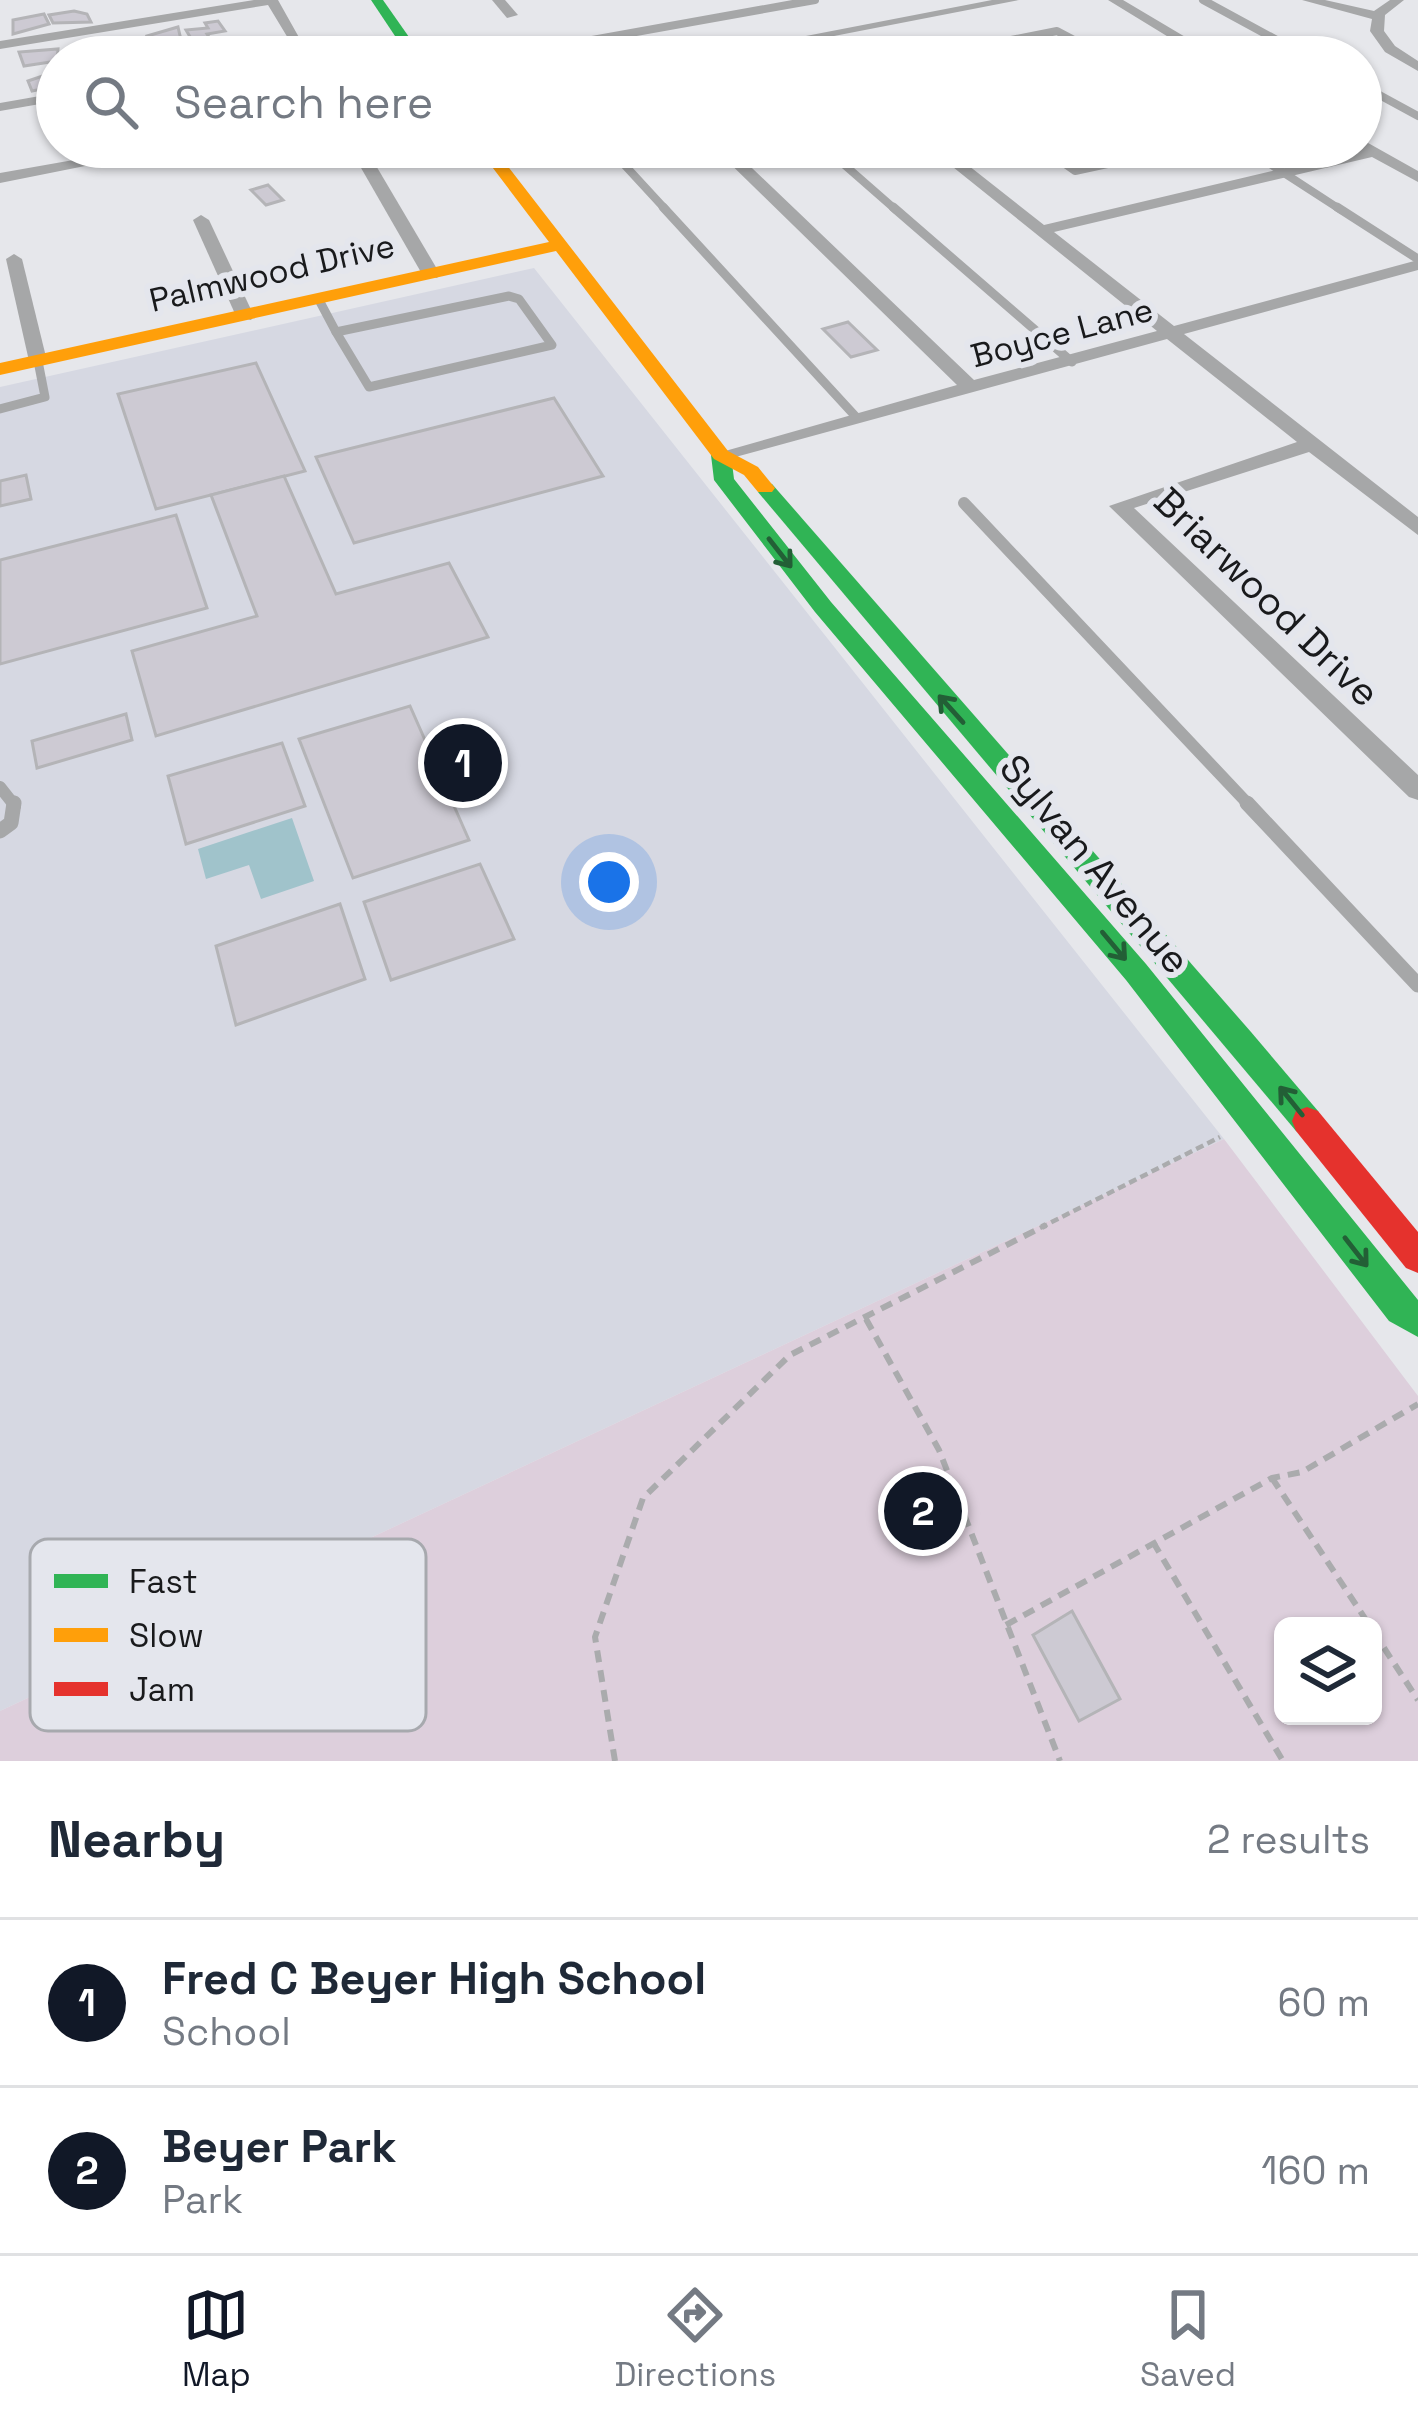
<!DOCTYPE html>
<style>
body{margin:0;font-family:"Space Grotesk",sans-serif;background:#f6f6f7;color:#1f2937}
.controls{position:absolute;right:36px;bottom:36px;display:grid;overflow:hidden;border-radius:18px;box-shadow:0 3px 9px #0004}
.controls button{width:108px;height:108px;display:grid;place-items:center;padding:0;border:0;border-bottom:3px solid #e0e1e3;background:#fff;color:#1f2937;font:60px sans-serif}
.you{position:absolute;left:609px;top:882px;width:42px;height:42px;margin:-30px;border:9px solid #fff;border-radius:50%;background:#1a73e8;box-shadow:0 0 0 18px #1a73e833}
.badge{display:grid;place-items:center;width:78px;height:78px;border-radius:50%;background:#111827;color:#fff;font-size:39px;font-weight:700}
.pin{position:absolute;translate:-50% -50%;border:6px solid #fff;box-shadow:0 3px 12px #0006}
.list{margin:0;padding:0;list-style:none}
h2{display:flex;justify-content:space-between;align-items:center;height:156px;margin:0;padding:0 48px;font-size:51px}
h2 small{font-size:39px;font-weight:400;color:#747a83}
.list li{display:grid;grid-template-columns:78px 1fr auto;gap:36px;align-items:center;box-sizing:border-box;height:168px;padding:0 48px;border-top:3px solid #e0e1e3}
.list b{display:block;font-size:45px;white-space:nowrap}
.list p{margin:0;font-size:39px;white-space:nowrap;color:#747a83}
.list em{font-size:39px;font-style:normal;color:#747a83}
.icon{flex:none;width:66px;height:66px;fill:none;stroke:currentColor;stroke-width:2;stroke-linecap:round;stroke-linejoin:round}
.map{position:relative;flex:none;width:1418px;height:1761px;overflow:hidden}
.search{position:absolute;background:#fff;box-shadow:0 3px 9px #0004;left:36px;right:36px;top:36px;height:132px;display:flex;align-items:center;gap:30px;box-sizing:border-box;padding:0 42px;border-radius:66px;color:#747a83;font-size:45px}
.sheet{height:492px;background:#fff}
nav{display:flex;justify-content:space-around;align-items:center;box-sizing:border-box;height:168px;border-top:3px solid #e0e1e3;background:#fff;font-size:33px;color:#747a83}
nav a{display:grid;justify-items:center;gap:6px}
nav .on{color:#111827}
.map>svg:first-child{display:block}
.built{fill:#d6d8e2}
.green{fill:#ddcfdc;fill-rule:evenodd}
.water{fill:#a0c3cb}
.building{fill:#cdcad3;stroke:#b4b4b7;stroke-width:3}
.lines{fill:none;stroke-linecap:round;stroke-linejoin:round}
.path-far1{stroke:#aaabad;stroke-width:4.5;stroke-dasharray:8 4.5;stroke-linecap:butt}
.path{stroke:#aaabad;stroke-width:6;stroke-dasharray:12 8;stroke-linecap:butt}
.lane-far3{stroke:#a6a7a8;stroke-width:8}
.lane-far2{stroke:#a6a7a8;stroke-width:9}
.lane-far1{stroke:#a6a7a8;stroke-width:12}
.lane{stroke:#a6a7a8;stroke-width:15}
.street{fill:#a6a7a8;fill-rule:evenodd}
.fast{fill:#30b455;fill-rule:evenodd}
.slow{fill:#ff9f0a;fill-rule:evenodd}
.jam{fill:#e5322d;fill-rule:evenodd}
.oneway{stroke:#235f36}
.labels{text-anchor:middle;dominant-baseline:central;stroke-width:12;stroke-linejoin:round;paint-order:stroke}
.far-street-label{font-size:33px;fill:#191a1c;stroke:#e4e6ed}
.street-label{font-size:39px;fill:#191a1c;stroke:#e4e6ed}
.key{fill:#e4e6ed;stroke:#a7a9ae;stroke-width:3}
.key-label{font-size:33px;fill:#191a1c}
</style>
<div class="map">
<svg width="1418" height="1761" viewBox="0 0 1418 1761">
<rect width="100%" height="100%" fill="#e6e7eb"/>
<polygon class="built" points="534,268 1224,1139 0,1711 0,387"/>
<path class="green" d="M 1224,1139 L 1418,1396 L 1418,1761 L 0,1761 L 0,1711 ZM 1283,1626 L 1373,1626 L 1373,1716 L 1283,1716 Z"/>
<polygon class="water" points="292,818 314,881 261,899 249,865 206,879 198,849"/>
<g class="building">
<polygon points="74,11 87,14 91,22 53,23 49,15"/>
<polygon points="44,14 49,24 13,34 13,20"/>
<polygon points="218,21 225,31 207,34 209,37 192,40 186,30 208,28 205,23"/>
<polygon points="178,27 181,40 152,47 147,36"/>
<polygon points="58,49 57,61 24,66 19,52"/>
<polygon points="57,71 57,86 32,91 28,81"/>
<polygon points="268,185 283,200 266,205 251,190"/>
<polygon points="848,322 877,350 851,357 823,329"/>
<polygon points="256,363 305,471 156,509 118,394"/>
<polygon points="554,398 603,476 354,543 316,457"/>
<polygon points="26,475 31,499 0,506 0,481"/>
<polygon points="284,476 336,594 449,563 488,637 156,736 132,651 257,616 211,495"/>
<polygon points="176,515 207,608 0,664 0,560"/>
<polygon points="410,706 469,840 353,878 299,739"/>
<polygon points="126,714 132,740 37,768 32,741"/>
<polygon points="282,743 305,806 186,844 168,776"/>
<polygon points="480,864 514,939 391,980 364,902"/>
<polygon points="340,904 365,979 236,1025 216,946"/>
<polygon points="1072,1611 1120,1699 1079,1721 1033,1635"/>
</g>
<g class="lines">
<polyline class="path-far1" points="1040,1228 1220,1137"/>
<g class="path">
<polyline points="866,1319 939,1450 1060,1761"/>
<polyline points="1272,1478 1370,1626"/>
<polyline points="1153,1542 1283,1761"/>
<polyline points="1006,1625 1272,1478 1302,1472 1418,1404"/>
<polyline points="1373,1631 1418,1700"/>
<polyline points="615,1761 595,1637 643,1498 790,1355 1046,1225"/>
</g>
<g class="lane-far3">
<polyline points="1203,0 1308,57"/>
<polyline points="497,57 815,0"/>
<polyline points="925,57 1057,31 1106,57"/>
<polyline points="1361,85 1418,116"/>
<polyline points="608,147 666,210"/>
<polyline points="824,147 896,210"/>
<polyline points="1041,147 1075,171 1186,147"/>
<polyline points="1244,147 1341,210"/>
</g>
<g class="lane-far2">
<polyline points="663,207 857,418"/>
<polyline points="893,207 1072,362"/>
<polyline points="1337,207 1418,259"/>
<polygon points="509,296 519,299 552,345 369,387 336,332"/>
<polyline points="319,300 336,332"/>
<polyline points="0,409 45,397 38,361"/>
</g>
<g class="lane-far1">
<polyline points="964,503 1250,806"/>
<polyline points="0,787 15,806"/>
</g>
<g class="lane">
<polyline points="1247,803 1418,985"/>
<polyline points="0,831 11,823 14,803"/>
</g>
<g class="street">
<polygon points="254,0 278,0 310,57 288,57 297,53 268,5 0,49 0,41"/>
<polygon points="492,0 505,0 518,15 507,18"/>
<polygon points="992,0 1019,0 726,57 697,57"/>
<polygon points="1108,0 1123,0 1219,57 1202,57 1186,47 1135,57 1107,57 1175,41"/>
<polygon points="1302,0 1325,0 1374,11 1390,0 1404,0 1385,15 1384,31 1395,46 1418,61 1418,71 1385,52 1370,31 1372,19"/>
<polygon points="57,93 57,101 0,111 0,103"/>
<polygon points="1361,139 1418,171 1418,182 1372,157 1054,232 1174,326 1418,260 1418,270 1184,334 1418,517 1418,535 1309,452 1134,508 1418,775 1418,800 1409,797 1109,506 1297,442 1167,339 728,459 721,461 711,455 957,385 713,147 730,147 974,380 1157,331 928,147 945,147 1044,225 1361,150 1356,147 1361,147"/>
<polygon points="147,147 180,147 0,183 0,173"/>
<polygon points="349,147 365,147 440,274 437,278 422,274"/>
<polygon points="201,215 209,220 254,316 251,320 236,316 193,220"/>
<polygon points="14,254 22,259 47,361 38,367 29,361 6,259"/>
</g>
<g class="fast">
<polygon points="371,0 383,0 423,57 409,57"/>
<polygon points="721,449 731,455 734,479 831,602 1146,964 1418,1300 1418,1337 1389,1321 1126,980 815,612 714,480 711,455"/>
<polygon points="765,482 772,484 1251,1032 1318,1111 1322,1121 1318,1131 1307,1135 1296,1131 758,492 758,484"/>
</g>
<polygon class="slow" points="477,147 493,147 728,451 758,467 775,488 772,492 758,492 744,475 714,459 556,251 0,375 0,363 549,242"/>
<polygon class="jam" points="1307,1107 1318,1111 1418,1232 1418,1273 1406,1268 1296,1131 1292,1121 1296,1111"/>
</g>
<defs><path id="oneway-shaft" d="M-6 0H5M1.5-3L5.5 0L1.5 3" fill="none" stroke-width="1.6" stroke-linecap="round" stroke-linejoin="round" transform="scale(3)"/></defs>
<g class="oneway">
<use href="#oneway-shaft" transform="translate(780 553) rotate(52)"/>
<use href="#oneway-shaft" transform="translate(951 709) rotate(-132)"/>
<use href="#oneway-shaft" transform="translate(1114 946) rotate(50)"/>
<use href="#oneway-shaft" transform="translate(1291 1101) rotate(-129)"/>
<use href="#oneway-shaft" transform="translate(1356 1252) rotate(52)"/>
</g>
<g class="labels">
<g class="far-street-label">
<text transform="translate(272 273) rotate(-13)">Palmwood Drive</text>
<text transform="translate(1062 333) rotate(-15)">Boyce Lane</text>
</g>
<g class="street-label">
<text transform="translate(1267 597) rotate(44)">Briarwood Drive</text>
<text transform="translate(1095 864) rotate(50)">Sylvan Avenue</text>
</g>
</g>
<rect x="30" y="1539" width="396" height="192" rx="18" class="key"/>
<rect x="54" y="1574" width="54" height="14" fill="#30b455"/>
<rect x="54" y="1628" width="54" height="14" fill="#ff9f0a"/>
<rect x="54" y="1682" width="54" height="14" fill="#e5322d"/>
<g class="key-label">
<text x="129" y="1593">Fast</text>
<text x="129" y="1647">Slow</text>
<text x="129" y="1701">Jam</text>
</g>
</svg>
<div class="controls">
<button><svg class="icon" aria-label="layers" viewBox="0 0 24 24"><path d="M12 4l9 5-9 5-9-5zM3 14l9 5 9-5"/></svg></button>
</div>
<div class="you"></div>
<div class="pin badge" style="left:463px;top:763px">1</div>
<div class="pin badge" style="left:923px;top:1511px">2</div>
<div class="search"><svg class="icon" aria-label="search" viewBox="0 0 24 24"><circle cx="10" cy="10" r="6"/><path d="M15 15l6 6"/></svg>Search here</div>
</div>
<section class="sheet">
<h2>Nearby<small>2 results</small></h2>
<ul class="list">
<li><span class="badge">1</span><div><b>Fred C Beyer High School</b><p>School</p></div><em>60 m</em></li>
<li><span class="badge">2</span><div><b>Beyer Park</b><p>Park</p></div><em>160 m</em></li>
</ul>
</section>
<nav>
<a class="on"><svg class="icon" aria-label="map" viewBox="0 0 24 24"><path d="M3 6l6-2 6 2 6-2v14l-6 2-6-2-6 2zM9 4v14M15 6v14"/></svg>Map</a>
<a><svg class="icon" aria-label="directions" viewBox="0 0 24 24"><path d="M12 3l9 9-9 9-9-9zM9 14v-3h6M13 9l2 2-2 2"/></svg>Directions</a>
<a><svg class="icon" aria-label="saved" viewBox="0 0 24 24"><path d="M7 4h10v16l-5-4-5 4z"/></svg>Saved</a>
</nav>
